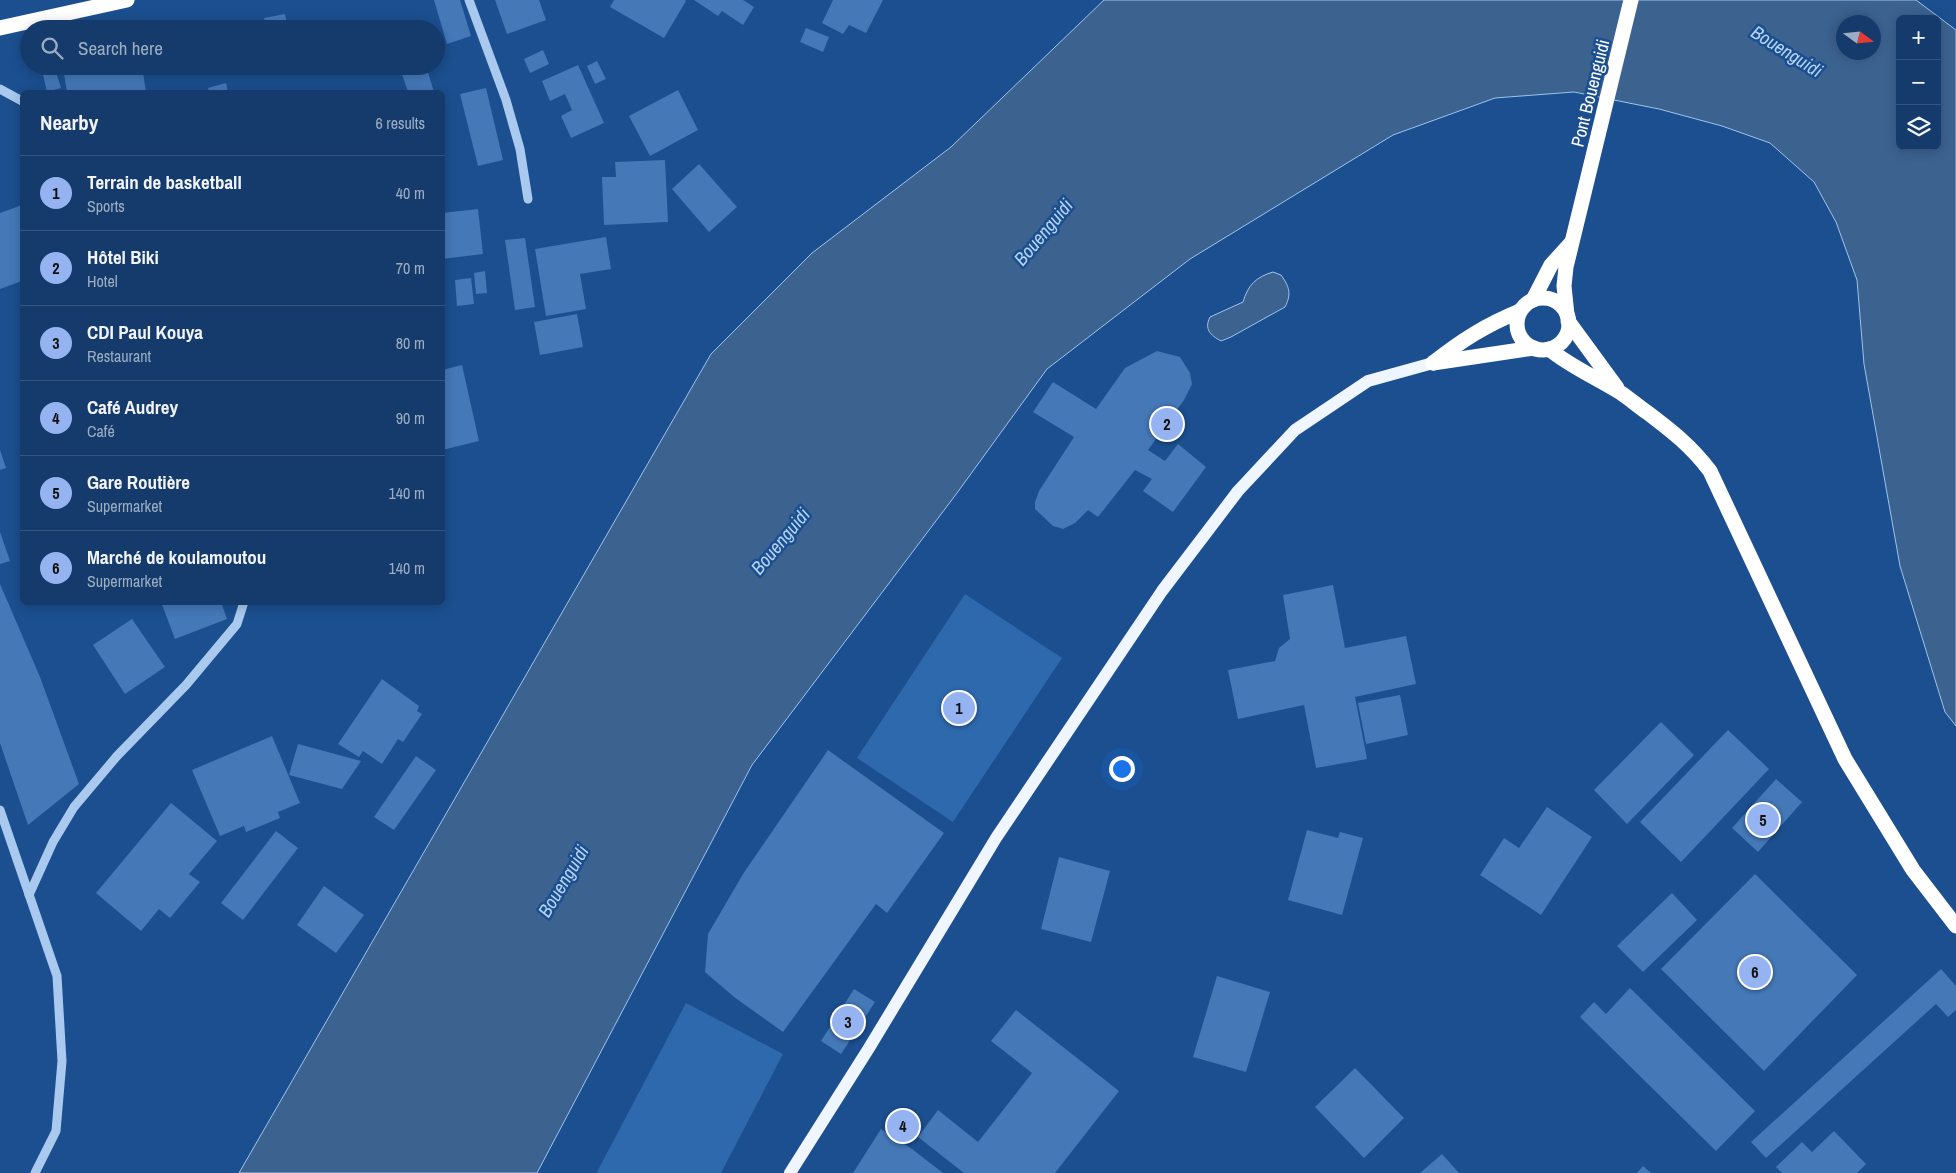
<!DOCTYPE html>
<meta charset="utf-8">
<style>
body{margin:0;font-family:"Archivo Narrow",sans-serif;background:#1d4271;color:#f1f3f6}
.controls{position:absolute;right:15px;top:15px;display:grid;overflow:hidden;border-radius:8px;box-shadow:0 2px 12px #0003}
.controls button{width:45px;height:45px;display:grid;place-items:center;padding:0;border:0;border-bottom:1px solid #33557e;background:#143b6b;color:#f1f3f6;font:25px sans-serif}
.compass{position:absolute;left:1836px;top:15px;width:45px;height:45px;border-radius:50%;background:#143b6b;box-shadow:0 2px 12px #0003;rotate:105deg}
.you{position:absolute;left:1121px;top:768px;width:18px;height:18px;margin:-12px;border:4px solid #fff;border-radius:50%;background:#1a73e8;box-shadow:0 0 0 8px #1a73e833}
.badge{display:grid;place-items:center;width:32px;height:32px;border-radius:50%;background:#95b2f1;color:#111;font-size:16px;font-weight:700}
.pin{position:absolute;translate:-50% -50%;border:2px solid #fff;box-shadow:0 1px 5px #0006}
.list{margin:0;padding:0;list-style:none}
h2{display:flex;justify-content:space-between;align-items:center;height:65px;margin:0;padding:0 20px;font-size:21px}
h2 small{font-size:16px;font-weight:400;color:#9dadc1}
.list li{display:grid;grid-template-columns:32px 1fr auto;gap:15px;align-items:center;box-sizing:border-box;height:75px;padding:0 20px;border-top:1px solid #33557e}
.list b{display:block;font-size:19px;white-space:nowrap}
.list p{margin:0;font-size:16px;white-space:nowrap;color:#9dadc1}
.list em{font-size:16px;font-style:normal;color:#9dadc1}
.icon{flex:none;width:28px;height:28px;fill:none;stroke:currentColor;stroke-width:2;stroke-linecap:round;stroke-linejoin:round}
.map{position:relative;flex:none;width:1956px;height:1173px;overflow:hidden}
.search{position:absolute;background:#143b6b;box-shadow:0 2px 12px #0003;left:20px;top:20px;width:425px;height:55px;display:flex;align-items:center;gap:12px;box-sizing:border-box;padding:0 18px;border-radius:28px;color:#9dadc1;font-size:19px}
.panel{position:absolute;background:#143b6b;box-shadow:0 2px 12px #0003;left:20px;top:90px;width:425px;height:515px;border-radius:8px}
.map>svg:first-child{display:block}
.green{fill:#2e69ad}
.water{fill:#3c6290;stroke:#9cc4f0;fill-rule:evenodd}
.building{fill:#4478b7}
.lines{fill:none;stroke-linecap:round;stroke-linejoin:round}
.minor{stroke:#a9c9ee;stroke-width:9}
.major{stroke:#f0f6ff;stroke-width:12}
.highway{stroke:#fff;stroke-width:15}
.labels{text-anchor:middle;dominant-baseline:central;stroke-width:5;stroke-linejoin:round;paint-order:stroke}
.street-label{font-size:18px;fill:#fff;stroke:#1b4f8f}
.water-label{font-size:19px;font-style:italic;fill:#b5d3f5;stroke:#1b4f8f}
</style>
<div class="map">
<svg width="1956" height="1173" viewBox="0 0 1956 1173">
<rect width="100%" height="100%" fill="#1b4f8f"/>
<g class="green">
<polygon points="965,594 1062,658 953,822 857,758"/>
<polygon points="686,1003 783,1054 721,1173 599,1173 597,1172"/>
</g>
<g class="water">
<path d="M 1104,0 L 1916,0 L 1956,30 L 1956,726 L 1945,712 L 1900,566 L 1864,364 L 1857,280 L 1836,222 L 1814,182 L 1770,143 L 1722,126 L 1659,109 L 1574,92 L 1495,98 L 1393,135 L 1190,259 L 1047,369 L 957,493 L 752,765 L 537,1173 L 239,1173 L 711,354 L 812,253 L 951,147 ZM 1900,19 L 1937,19 L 1937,146 L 1900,146 ZM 1844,22 L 1874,22 L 1874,52 L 1844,52 Z"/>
<path d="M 1273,272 L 1281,275 C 1289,286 1292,294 1285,307 L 1231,337 L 1221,341 C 1210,335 1204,329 1210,317 L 1243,302 C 1248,285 1256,277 1273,272 Z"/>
</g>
<g class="building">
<polygon points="434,0 460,0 471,36 447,44"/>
<polygon points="495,0 539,0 546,20 507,34"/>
<polygon points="614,0 685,0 686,1 664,38 610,7"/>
<polygon points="694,0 743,0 754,7 743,25 722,11 718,16"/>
<polygon points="833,0 883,0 866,33 849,25 843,34 822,23"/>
<polygon points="285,14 288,28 266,29 264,18"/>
<polygon points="806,28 829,37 823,52 800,42"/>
<polygon points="543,50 549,64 530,73 524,59"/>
<polygon points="597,61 606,79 595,84 587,66"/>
<polygon points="578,65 604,123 571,138 561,116 572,110 565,94 550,101 542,81"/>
<polygon points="106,66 142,66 146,92 67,92 64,74"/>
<polygon points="416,66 426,66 434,92 408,92 401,71"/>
<polygon points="56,72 61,88 47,92 43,75"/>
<polygon points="226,83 228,92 209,92 208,88"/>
<polygon points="486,88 503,160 478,166 460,94"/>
<polygon points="678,90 698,130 650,156 629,116"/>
<polygon points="665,160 668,222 604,225 602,177 616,177 615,162"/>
<polygon points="699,164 737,207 709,232 672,189"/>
<polygon points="22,205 22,281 0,289 0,213"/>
<polygon points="478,209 483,254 442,259 442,213"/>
<polygon points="606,237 611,269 580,274 586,309 546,316 535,249"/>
<polygon points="525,238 535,307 515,310 505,240"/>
<polygon points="485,271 487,293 476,294 474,273"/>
<polygon points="471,278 474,304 457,306 455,280"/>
<polygon points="577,314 583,347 540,355 534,322"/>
<polygon points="1157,351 1180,357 1190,373 1192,384 1184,400 1148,450 1165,461 1178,444 1206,467 1173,512 1143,491 1152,479 1135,470 1098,517 1088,510 1075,523 1063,529 1053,526 1035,509 1035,502 1039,491 1074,437 1033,412 1053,382 1096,409 1125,368"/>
<polygon points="462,365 479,441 442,450 442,370"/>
<polygon points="0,450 6,468 0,470"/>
<polygon points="0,532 10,561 0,564"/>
<polygon points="0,584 40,677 79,784 28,825 0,743"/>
<polygon points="1333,585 1345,648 1406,636 1416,684 1355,697 1367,759 1316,768 1304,705 1238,719 1228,670 1275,661 1279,648 1290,639 1283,595"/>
<polygon points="161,602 221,602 227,619 175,639"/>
<polygon points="132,619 165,667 125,694 93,645"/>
<polygon points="382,679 419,706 417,711 422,714 403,742 398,739 382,764 363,751 359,757 338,744"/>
<polygon points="1400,695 1408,735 1366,744 1358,703"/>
<polygon points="1661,722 1694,755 1627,824 1594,790"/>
<polygon points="1728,730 1769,769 1681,862 1640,822"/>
<polygon points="272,736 300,803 278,812 280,818 246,832 244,826 220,836 192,770"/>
<polygon points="298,744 361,761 342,789 289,775"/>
<polygon points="828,750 944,833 887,913 876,904 783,1032 734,997 705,972 708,934 743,874"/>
<polygon points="416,756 436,770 394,830 374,817"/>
<polygon points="1776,779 1802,802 1758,852 1732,828"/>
<polygon points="171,803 217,841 189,874 200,882 170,918 159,909 141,931 96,893"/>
<polygon points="1547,807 1592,837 1541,915 1480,875 1504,838 1519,848"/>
<polygon points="1307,830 1338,838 1340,832 1363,838 1342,915 1288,900"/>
<polygon points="276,831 298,848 243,920 221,903"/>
<polygon points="1059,857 1110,871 1091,942 1041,929"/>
<polygon points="1755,874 1857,975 1764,1071 1661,969"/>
<polygon points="324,886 364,915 336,953 297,925"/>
<polygon points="1672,893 1697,920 1643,972 1617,946"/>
<polygon points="1941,969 1956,986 1956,1010 1948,1017 1936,1004 1766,1158 1751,1142"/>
<polygon points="1217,976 1270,992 1246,1072 1193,1057"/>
<polygon points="1630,988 1755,1111 1716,1151 1580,1017 1594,1002 1606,1014"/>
<polygon points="854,989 875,1002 841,1054 821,1041"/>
<polygon points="1016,1010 1119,1091 1055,1173 964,1173 918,1137 938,1110 978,1142 1032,1073 991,1041"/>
<polygon points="1355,1068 1404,1118 1364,1158 1315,1107"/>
<polygon points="897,1111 920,1126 909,1142 886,1127"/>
<polygon points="881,1129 912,1149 943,1173 853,1173"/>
<polygon points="1834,1131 1866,1164 1857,1173 1782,1173 1776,1167 1802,1142 1812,1152"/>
<polygon points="1442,1154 1459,1173 1420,1173"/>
<polygon points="1643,1166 1651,1173 1637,1173"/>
</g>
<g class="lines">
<g class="minor">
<polyline points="469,0 506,100 520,149 528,199"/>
<polyline points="0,89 22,101"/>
<polyline points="0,810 57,976 62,1061 56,1131 35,1173"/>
<polyline points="29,895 53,842 74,807 117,756 186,685 237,624 244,602"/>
</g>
<polyline class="major" points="790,1173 869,1048 996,838 1162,591 1238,491 1295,430 1368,381 1433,363"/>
<g class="highway">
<polyline points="0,28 127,0"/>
<circle cx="1543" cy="324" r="26"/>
<polyline points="1533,300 1551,265 1571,243"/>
<polyline points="1567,315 1564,286 1566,267 1631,0"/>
<polyline points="1568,321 1617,388"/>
<path d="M 1549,349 C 1571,367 1597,378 1621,393 C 1630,399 1639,407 1648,413 C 1673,432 1691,446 1710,471 L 1845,759 L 1913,870 L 1956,926"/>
<path d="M 1433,363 C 1462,340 1486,325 1520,311"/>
<polyline points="1433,363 1534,348"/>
</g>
</g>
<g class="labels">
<g class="street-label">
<text transform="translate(1590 93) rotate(-76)">Pont Bouenguidi</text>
</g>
<g class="water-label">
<text transform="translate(1787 51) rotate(32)">Bouenguidi</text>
<text transform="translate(1043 232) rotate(-50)">Bouenguidi</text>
<text transform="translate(780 541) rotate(-50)">Bouenguidi</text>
<text transform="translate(563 881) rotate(-59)">Bouenguidi</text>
</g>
</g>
</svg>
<div class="controls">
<button>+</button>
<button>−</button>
<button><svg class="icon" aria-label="layers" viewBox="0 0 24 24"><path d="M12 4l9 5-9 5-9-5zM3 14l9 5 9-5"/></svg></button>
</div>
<svg class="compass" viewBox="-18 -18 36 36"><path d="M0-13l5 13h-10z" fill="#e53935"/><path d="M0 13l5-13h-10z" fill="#9dadc1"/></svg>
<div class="you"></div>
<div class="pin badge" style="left:959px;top:708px">1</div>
<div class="pin badge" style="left:1167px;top:424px">2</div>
<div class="pin badge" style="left:848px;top:1022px">3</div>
<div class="pin badge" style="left:903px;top:1126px">4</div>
<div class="pin badge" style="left:1763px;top:820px">5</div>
<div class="pin badge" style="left:1755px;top:972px">6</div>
<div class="search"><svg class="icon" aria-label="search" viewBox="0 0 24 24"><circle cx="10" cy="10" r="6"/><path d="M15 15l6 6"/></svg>Search here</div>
<section class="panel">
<h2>Nearby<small>6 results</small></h2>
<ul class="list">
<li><span class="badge">1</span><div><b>Terrain de basketball</b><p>Sports</p></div><em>40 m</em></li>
<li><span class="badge">2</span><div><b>Hôtel Biki</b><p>Hotel</p></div><em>70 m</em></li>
<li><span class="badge">3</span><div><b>CDI Paul Kouya</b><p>Restaurant</p></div><em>80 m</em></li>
<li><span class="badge">4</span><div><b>Café Audrey</b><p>Café</p></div><em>90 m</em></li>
<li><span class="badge">5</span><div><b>Gare Routière</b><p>Supermarket</p></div><em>140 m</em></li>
<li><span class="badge">6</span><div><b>Marché de koulamoutou</b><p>Supermarket</p></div><em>140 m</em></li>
</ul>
</section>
</div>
